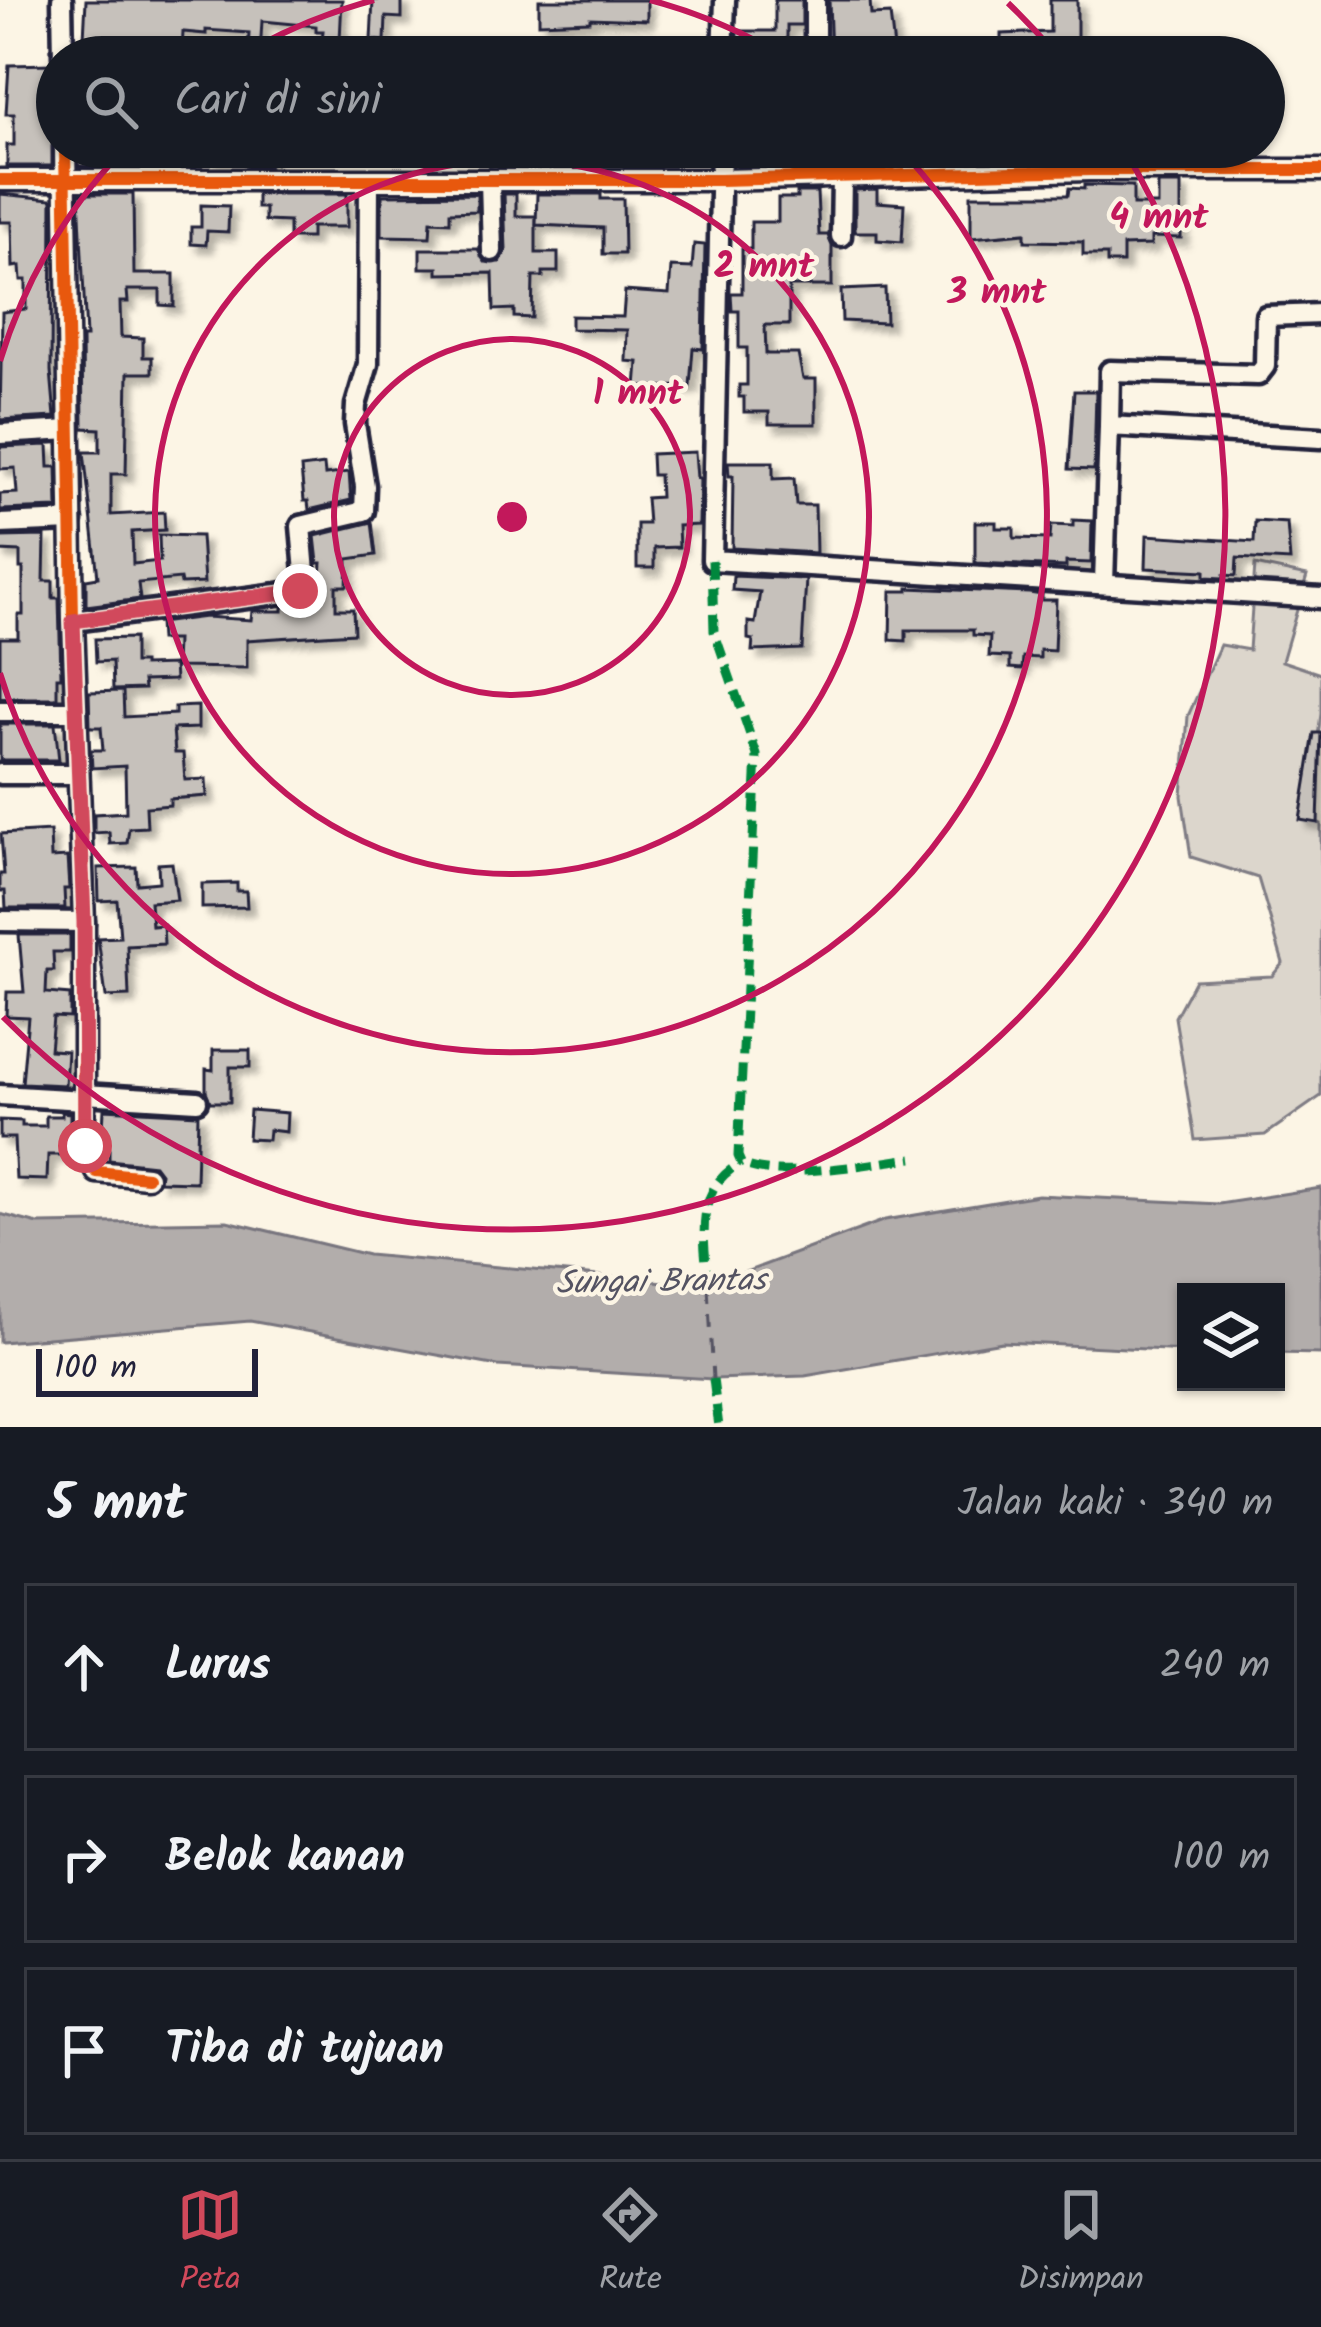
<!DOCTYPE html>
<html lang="id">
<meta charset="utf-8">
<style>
body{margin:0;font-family:Kalam,sans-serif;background:#20242c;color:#f1f3f6}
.controls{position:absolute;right:36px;bottom:36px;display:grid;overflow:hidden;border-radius:0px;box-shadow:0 3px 9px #0004}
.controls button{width:108px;height:108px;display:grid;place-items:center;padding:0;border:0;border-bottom:3px solid #363941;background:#171b24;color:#f1f3f6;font:60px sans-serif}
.scale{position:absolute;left:36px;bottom:30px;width:222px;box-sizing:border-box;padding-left:12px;border:6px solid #22223b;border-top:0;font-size:33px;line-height:42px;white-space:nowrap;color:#22223b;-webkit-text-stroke:9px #fcf5e5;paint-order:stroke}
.stop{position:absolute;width:36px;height:36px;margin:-27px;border:9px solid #d1495b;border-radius:50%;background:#fff}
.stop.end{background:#d1495b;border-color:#fff;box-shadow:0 3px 12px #0008}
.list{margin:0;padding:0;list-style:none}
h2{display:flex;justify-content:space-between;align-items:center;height:156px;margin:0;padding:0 48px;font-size:51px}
h2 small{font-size:39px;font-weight:400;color:#9ea1a6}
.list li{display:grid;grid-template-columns:78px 1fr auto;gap:36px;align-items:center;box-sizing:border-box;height:168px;margin:0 24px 24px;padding:0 24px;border:3px solid #363941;border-radius:0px}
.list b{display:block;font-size:45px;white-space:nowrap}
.list em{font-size:39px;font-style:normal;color:#9ea1a6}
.icon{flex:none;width:66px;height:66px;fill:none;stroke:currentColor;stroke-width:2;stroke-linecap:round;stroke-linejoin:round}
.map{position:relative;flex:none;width:1321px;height:1427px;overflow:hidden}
.search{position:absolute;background:#171b24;box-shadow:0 3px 9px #0004;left:36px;right:36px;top:36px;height:132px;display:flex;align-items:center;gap:30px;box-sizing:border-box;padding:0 42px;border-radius:66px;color:#9ea1a6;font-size:45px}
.sheet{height:732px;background:#171b24}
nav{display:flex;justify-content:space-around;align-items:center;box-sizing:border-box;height:168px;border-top:3px solid #363941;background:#171b24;font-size:33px;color:#9ea1a6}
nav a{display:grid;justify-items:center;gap:6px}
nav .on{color:#d1495b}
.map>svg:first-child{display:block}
.green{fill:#dcd6cc;stroke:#7f7c84;stroke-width:3}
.water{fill:#b2adab;stroke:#78757e;stroke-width:3}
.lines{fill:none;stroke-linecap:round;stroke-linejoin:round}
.ferry{stroke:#545362;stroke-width:3;stroke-dasharray:15 12;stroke-linecap:butt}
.building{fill:#c6c1bb;stroke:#22223b;stroke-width:3;filter:url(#shadow)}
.minor-casing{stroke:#22223b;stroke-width:27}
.minor{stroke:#fcf5e5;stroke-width:18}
.quiet{stroke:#00873e;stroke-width:9;stroke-dasharray:18 9;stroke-linecap:butt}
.cycleway-casing{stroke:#fcf5e5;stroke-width:20}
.cycleway{stroke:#e8590c;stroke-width:12}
.route{stroke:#d1495b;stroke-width:15}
.ring{fill:none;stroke:#c2185b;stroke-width:6}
.labels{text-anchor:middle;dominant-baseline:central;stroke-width:9;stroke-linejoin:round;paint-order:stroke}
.water-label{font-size:33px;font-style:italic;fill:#545362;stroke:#fcf5e5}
.centre{fill:#c2185b;stroke:#fcf5e5;stroke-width:6}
.ring-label{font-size:36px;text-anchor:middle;font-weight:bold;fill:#c2185b;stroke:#fcf5e5;stroke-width:9;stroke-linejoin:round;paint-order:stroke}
</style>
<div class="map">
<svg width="1321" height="1427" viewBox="0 0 1321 1427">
<defs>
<filter id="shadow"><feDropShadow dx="7" dy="7" stdDeviation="3" flood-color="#0004"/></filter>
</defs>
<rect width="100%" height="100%" fill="#fcf5e5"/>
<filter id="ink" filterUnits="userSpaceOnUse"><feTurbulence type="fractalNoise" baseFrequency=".00833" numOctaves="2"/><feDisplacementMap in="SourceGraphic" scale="24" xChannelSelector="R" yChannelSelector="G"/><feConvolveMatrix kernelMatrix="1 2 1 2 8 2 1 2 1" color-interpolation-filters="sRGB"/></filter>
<g filter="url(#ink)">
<polygon class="green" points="1255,565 1307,576 1282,661 1321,674 1321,714 1307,817 1321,824 1321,1096 1265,1135 1195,1140 1175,1017 1195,980 1272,976 1283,963 1258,878 1191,857 1182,796 1188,716 1220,645 1249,650"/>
<polygon class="water" points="1321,1188 1321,1354 1276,1353 1276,1292 1186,1292 1186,1351 1002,1342 805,1376 713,1379 498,1366 250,1321 0,1342 0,1214 38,1224 227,1221 368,1255 708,1286 885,1220 1038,1195 1219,1204"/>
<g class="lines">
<polyline class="ferry" points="708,1286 713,1379"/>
</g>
<g class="building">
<polygon points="86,0 342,0 340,40 361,41 360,57 320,57 323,31 316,31 316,26 262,21 260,54 248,54 249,33 206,30 206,34 183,32 182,53 83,57"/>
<polygon points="373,0 402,0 402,18 386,17 385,41 371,40"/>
<polygon points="539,0 647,0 647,20 590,18 590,21 539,23"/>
<polygon points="775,0 802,0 802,25 787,25 787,57 736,57 737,31 775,31"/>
<polygon points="829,0 870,0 871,15 890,14 895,57 831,57"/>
<polygon points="1050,0 1077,0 1077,57 1001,57 1001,34 1050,32"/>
<polygon points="52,64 53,131 57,131 52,146 52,166 7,166 7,145 14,145 14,114 6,114 9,65"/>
<polygon points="79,147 184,147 183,166 136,162 136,166 79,166"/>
<polygon points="210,147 269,147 269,166 248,166 248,158 210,158"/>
<polygon points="830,147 900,147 900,158 830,164"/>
<polygon points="995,147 1073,147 1073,157 995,159"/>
<polygon points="1158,184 1181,184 1181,238 1151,237 1151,245 1123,246 1123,263 1107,263 1107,255 1083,255 1083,242 1025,241 1025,233 971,238 971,195 1068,195 1069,188 1084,189 1084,185 1133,186 1133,205 1158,205"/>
<polygon points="877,189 877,202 904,204 902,242 877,240 877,232 855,232 855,190"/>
<polygon points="797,192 817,192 819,235 828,235 832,246 832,286 789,286 789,325 765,325 766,354 798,354 803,379 816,379 816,424 769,424 769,412 744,412 744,397 739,397 739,385 747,385 747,348 739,348 739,311 732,311 731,293 742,293 742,249 751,249 751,222 778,222 778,198 797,198"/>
<polygon points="0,194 52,199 51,371 55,417 0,420 2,312 26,309 26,280 21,280 20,266 13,267 12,222 0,222"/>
<polygon points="79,194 133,194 134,274 174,274 174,306 160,305 160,290 127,290 128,302 120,302 121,337 143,338 143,357 152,357 152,373 128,373 126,474 111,474 111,515 164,512 165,530 132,532 133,564 160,561 159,535 201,536 204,583 181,584 180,579 138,583 140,599 86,606 86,579 98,577 84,452 100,452 100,429 83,428 82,337 86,337"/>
<polygon points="257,194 347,194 347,227 311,227 311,238 289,238 289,222 265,221 265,208 257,208"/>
<polygon points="477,194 477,211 450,212 450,222 431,221 430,237 382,236 382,195"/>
<polygon points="504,194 516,194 516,216 536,216 536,253 558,253 558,272 543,272 543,277 533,277 532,318 514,317 514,309 494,310 493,273 438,274 438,268 420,268 420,249 478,249 485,262 500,262 506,251"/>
<polygon points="537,194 601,194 601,199 623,199 624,254 603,254 603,228 536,225"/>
<polygon points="201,205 229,206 228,232 207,231 206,245 191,244 191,227 201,227"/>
<polygon points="694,244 705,245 703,349 693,348 690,386 636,387 638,362 626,361 627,330 571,329 571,316 623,317 625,291 669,294 671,267 692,268"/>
<polygon points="885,288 886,323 842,321 841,290"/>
<polygon points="1074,391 1096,391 1094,470 1069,469"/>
<polygon points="48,445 49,467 57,467 58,508 0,510 0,494 17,493 15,468 0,469 0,447"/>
<polygon points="695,452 697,478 700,478 699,525 678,526 679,547 654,548 654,568 637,568 637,524 648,524 646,498 660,497 659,475 652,475 651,454"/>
<polygon points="728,462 773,462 773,479 794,478 796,505 815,505 816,553 732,548 733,476 729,476"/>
<polygon points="324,465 325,475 349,472 351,500 309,510 308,501 304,501 301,468"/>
<polygon points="1073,520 1092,521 1091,563 1066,562 1066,567 975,563 975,522 996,522 996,528 1014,528 1014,538 1050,539 1051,525 1073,526"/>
<polygon points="1255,521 1287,523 1290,561 1237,558 1236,576 1224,575 1224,578 1205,577 1205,571 1146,568 1147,535 1254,542"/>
<polygon points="372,522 376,555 348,559 347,586 336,586 336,609 353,609 354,633 247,640 247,668 175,667 176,640 160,640 159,623 205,617 251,620 252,611 283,611 283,607 319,598 322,563 318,563 315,536"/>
<polygon points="45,536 44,581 53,581 53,598 59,598 61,677 57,677 57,698 0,698 0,638 18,638 18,615 23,615 23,568 20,568 20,552 0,551 0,537"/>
<polygon points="733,576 806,579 802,649 752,651 753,640 748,639 748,622 755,623 760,592 732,590"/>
<polygon points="908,588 1029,593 1042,595 1042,600 1056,600 1054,651 1040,650 1040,658 1023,657 1022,669 1010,668 1010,657 989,656 990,636 973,635 973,630 906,630 906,641 890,640 891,591 908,591"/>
<polygon points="134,638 134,663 143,663 143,666 174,665 175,680 143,681 144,689 113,690 112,661 96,662 95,639"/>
<polygon points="123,691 124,717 175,714 175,707 198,706 198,728 173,729 175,753 183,753 185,780 206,779 207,796 170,799 170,805 146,807 147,827 129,828 127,843 110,844 109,832 94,833 94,814 126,812 125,766 92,768 91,750 103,750 101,727 90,727 89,692"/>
<polygon points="0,724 55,724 59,760 0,760"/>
<polygon points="1314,733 1321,733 1318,823 1300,820"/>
<polygon points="50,831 51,858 67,857 69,889 64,889 65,908 6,908 5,891 0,891 0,874 4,874 1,834"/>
<polygon points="172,863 177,900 150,902 152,926 163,925 164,944 127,946 129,996 106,997 98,938 120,937 117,900 99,901 98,868 136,867 137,884 159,882 158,864"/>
<polygon points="237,883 237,891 246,891 247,907 202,908 202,884"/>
<polygon points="19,935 70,935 70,952 53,952 54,971 47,971 46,993 70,995 70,1018 53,1017 50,1050 67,1051 65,1085 22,1083 28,1017 6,1016 7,992 24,992"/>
<polygon points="213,1050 250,1050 250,1067 230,1067 230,1102 210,1102 206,1091 206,1069 213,1070"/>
<polygon points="104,1109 198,1114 196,1182 159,1181 160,1173 154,1165 109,1160 109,1150 102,1150"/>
<polygon points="250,1110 287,1113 286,1132 269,1130 268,1140 248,1139"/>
<polygon points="62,1112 70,1113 70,1146 62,1146 62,1155 48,1155 47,1180 16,1179 14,1138 0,1138 0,1120 22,1121 22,1126 46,1126 46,1116 62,1116"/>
</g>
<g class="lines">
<g class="minor-casing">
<g id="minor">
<polyline points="62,0 63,57"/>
<polyline points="815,0 815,57"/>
<polyline points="723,57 725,0"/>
<polyline points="65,147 73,621 84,922 84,1146 97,1172 147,1177"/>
<polyline points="721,147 712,560 1321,598"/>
<polyline points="816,147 816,178"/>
<polyline points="0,180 720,180 1089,170 1321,170"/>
<polyline points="490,180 492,251"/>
<polyline points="841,236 842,178"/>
<polyline points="1109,426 1110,371 1258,375 1265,366 1266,316 1321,314"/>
<polyline points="0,434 70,430"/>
<polyline points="0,524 72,521"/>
<polyline points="1104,583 1109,426 1321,438"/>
<polyline points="73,621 300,591 306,584 301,526 364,511 365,486 355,424 356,405 368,364 369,181"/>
<polyline points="0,711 76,711"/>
<polyline points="0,774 78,774"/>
<polyline points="0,921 84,922"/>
<polyline points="84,1094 197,1101"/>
<polyline points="0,1095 84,1100"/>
</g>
</g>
<use href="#minor" class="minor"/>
<g class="quiet">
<path d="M 712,560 L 714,631 L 757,755 L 738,1156 L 741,1163 C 775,1182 873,1163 913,1158"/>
<path d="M 708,1286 C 705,1240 692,1189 741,1163"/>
<polyline points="713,1379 719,1427"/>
</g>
<g class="cycleway-casing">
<g id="cycleway">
<polyline points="65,147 73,621 84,922 84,1146 97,1172 147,1177"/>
<polyline points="0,180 720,180 1089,170 1321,170"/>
</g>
</g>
<use href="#cycleway" class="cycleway"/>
</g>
</g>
<g class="lines" filter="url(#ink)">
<polyline class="route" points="85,1146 84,922 73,621 300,591"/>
</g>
<g class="ring">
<circle cx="512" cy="517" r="178"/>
<circle cx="512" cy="517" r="357"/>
<path d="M0 361A535 535 0 0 1 124 149M240 56A535 535 0 0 1 374 0M650 0A535 535 0 0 1 784 56M900 149A535 535 0 1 1 0 673"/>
<path d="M1008 3A714 714 0 0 1 1055 53M1124 149A714 714 0 0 1 3 1017"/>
</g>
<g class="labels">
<g class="water-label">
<text transform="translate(661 1283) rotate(-1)">Sungai Brantas</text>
</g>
</g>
<circle cx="512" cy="517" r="18" class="centre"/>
<g class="ring-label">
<text x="1159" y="228">4 mnt</text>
<text x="764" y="277">2 mnt</text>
<text x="997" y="303">3 mnt</text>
<text x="638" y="404">1 mnt</text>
</g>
</svg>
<div class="controls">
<button><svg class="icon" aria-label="layers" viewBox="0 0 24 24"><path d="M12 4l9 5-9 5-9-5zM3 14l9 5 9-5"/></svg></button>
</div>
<div class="scale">100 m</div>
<div class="stop" style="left:85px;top:1146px"></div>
<div class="stop end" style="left:300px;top:591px"></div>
<div class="search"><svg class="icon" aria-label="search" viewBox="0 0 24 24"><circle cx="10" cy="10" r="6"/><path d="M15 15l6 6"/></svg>Cari di sini</div>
</div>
<section class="sheet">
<h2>5 mnt<small>Jalan kaki · 340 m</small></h2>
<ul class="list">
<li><svg class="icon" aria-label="ahead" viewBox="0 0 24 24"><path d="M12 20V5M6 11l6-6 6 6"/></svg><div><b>Lurus</b></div><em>240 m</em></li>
<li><svg class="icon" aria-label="right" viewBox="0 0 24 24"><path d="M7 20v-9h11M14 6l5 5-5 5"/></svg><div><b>Belok kanan</b></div><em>100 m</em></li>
<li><svg class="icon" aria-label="arrive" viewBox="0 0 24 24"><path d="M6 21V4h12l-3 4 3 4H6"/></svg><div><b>Tiba di tujuan</b></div></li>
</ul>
</section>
<nav>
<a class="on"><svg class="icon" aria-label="map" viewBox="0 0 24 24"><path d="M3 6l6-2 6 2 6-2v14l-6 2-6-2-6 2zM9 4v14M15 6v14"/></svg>Peta</a>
<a><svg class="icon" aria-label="directions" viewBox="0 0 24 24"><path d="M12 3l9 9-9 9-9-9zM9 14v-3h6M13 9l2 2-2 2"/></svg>Rute</a>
<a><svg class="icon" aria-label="saved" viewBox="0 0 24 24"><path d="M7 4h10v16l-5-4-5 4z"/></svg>Disimpan</a>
</nav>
